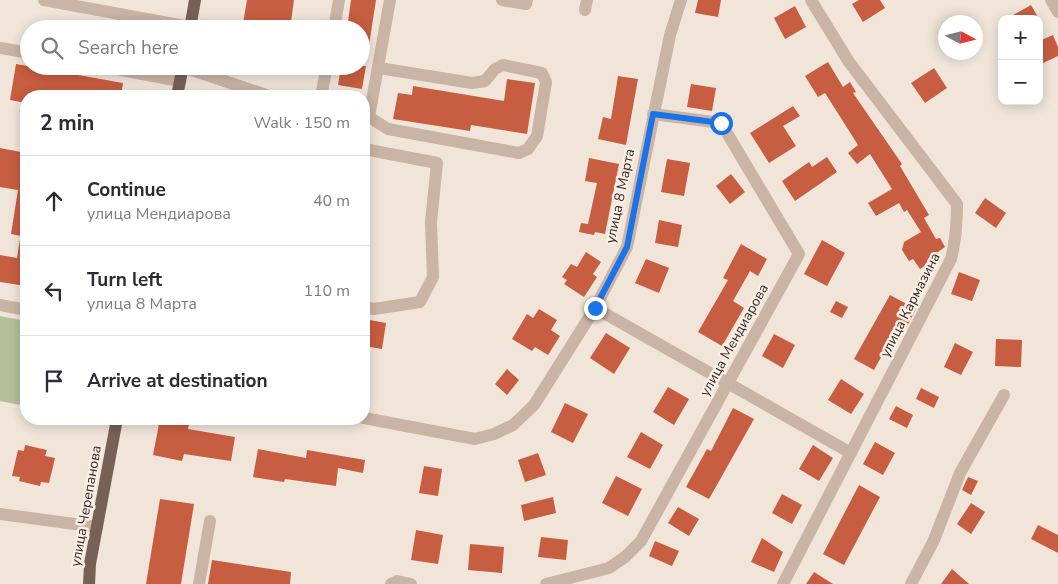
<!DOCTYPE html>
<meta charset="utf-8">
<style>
body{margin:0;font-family:"Nunito Sans",sans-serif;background:#f7f7f7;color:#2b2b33}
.controls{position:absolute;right:15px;top:15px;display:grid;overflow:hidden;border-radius:10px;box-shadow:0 2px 12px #0003}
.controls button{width:45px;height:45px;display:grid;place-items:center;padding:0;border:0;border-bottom:1px solid #e1e1e2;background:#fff;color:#2b2b33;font:25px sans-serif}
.compass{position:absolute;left:938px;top:15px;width:45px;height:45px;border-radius:50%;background:#fff;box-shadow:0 2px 12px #0003;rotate:97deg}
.stop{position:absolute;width:15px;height:15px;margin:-11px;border:4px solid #1a73e8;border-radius:50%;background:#fff}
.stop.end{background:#1a73e8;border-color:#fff;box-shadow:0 1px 5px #0008}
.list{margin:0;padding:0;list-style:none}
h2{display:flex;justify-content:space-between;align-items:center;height:65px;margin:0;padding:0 20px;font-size:21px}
h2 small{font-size:16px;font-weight:400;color:#7c7c81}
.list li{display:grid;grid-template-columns:32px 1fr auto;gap:15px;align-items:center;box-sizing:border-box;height:90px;padding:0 20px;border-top:1px solid #e1e1e2}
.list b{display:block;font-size:19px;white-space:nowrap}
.list p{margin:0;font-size:16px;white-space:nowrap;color:#7c7c81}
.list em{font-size:16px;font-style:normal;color:#7c7c81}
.icon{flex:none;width:28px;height:28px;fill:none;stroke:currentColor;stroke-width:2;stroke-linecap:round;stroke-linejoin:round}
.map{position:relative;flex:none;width:1058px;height:584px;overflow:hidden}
.search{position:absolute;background:#fff;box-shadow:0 2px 12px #0003;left:20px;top:20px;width:350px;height:55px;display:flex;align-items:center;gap:12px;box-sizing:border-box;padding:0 18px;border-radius:28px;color:#7c7c81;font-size:19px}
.panel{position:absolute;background:#fff;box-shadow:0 2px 12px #0003;left:20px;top:90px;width:350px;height:335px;border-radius:20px}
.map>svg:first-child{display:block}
.green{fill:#b4c099}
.building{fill:#c75d41}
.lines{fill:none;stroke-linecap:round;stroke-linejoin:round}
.minor{stroke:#c9b4a5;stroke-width:12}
.major{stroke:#776157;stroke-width:12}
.route{stroke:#1a73e8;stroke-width:6}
.labels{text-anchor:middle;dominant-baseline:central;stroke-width:5;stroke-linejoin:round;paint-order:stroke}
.street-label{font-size:14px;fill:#352a26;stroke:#f9efe5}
</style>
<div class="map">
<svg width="1058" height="584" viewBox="0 0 1058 584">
<rect width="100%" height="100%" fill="#f1e5d9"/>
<polygon class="green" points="0,316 26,321 26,406 0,401"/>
<g class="building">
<polygon points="247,0 294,0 290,29 242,29"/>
<polygon points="351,0 376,0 367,58 361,58 361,29 347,29"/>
<polygon points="698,0 721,0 718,17 695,13"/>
<polygon points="859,0 880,0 885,8 863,22 852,4"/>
<polygon points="1031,5 1039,19 1006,19"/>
<polygon points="795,6 806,27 785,39 774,18"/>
<polygon points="1053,35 1058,47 1058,56 1039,65 1039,41"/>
<polygon points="828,62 843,87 850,82 856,92 853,93 902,164 900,166 929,215 924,218 936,239 940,238 945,247 928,259 930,262 920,269 913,259 909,261 902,250 904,242 921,232 907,210 904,212 899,203 876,216 868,203 892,189 870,154 857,164 848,153 858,145 825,93 818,97 805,76"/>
<polygon points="16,64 123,83 121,96 26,96 26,103 10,100"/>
<polygon points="341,66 366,66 362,89 338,85"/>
<polygon points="934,68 947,88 925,103 911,83"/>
<polygon points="618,76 638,79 626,145 598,139 603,117 611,119"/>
<polygon points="507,79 535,83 527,134 471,125 470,131 393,119 398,93 412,95 413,86 504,101"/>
<polygon points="691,84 716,88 712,111 687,107"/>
<polygon points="793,106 800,116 783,126 796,146 769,163 750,133"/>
<polygon points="0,148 26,153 26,237 11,234 18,190 0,187"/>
<polygon points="827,157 837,172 795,201 782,181 809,162 812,167"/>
<polygon points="589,158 619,164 605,234 595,232 594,235 579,232 581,223 588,224 597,183 585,181"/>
<polygon points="667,159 690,163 684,196 661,192"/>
<polygon points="731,174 745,192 730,204 716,186"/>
<polygon points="985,198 1006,213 996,228 975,213"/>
<polygon points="659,220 682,225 678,247 655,243"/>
<polygon points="20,239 26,239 26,286 0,282 0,255 17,258"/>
<polygon points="822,240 845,253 827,286 804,274"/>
<polygon points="741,244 767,259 758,276 750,271 733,301 744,308 722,346 698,332 728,280 723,278"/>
<polygon points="586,252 601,262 593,274 597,277 584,297 564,284 567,280 562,277 571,264 577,267"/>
<polygon points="646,259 669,268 659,293 635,283"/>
<polygon points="959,272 980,280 972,301 951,294"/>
<polygon points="890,295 916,309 905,330 898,326 874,370 854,359"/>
<polygon points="836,301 848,307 842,318 830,312"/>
<polygon points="539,309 557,320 551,330 560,336 548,355 535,347 532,351 512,339 527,314 533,318"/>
<polygon points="364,319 386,323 382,349 364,346"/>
<polygon points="606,333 630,348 614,374 590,358"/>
<polygon points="774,334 795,345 783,368 762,356"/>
<polygon points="996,339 1022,340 1021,367 995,366"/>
<polygon points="955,343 973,352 961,375 944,367"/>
<polygon points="507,369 519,380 507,395 495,384"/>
<polygon points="841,379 864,394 851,414 828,400"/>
<polygon points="668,387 689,399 674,425 653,412"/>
<polygon points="921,388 939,397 934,408 916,399"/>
<polygon points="565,403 588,414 573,443 551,432"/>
<polygon points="896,406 913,415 907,428 889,419"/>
<polygon points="733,408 754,419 709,499 686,487 707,449 711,451"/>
<polygon points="160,419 189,424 188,429 235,437 231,461 184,454 182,461 153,455"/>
<polygon points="641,432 663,445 650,469 627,457"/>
<polygon points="875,442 895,453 883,475 863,464"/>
<polygon points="25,445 47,450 45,456 55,458 49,483 41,482 40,486 19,481 20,477 12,476 18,450 24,451"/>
<polygon points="813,445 833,458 819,481 799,469"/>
<polygon points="258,449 306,458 307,450 365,460 363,473 338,468 336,486 285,479 284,482 253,477"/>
<polygon points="538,453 546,475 525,482 518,460"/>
<polygon points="424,466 442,469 438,496 419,493"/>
<polygon points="616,476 642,489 628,516 602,503"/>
<polygon points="968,477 978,481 971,495 962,490"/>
<polygon points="859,485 880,497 844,565 823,554"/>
<polygon points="782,494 802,505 792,524 772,513"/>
<polygon points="553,497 556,513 524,521 521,505"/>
<polygon points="160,499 194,504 181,584 146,584"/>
<polygon points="971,503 985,512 971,534 957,524"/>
<polygon points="678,507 699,519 689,536 668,523"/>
<polygon points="1038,525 1058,535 1058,553 1031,539"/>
<polygon points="416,530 443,535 438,564 411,560"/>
<polygon points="541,537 568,540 566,560 538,557"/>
<polygon points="762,538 783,552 774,572 751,562"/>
<polygon points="655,541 679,551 672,566 649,556"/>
<polygon points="470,544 504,547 502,573 468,570"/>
<polygon points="212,560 291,572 290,584 208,584"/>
<polygon points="952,569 969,584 941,584"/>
<polygon points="814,572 833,584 806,584"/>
</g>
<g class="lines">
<g class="minor">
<polyline points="44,0 190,27"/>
<polyline points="502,0 526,4 527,0"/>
<polyline points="1051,0 1058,12"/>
<polyline points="585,10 587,0"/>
<polyline points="334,29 339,0"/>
<polyline points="0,48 29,53"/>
<polyline points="100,66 180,81"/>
<polyline points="183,67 269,96"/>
<polyline points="321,96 327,66"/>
<polyline points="364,116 369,117 390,0"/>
<polyline points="369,117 388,129 519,153 528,149 537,136 546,82 542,73 503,65 495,69 485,81 472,83 379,68"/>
<polyline points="364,149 437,163 431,222 433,277 420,302 374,309 364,307"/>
<polyline points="0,305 26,310"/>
<polyline points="595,308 851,453"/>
<polyline points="364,418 475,439 494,434 513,425 534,405 595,308 627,247 670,35 681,0"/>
<polyline points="0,514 97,527"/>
<polyline points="199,584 210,521"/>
<polyline points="391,584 397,581 411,584"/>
<polyline points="546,584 609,568 625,557 641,541 799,254 721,123 653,114"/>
<path d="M 783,584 L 951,259 C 956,240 957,223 957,204 L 849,62 L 811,0"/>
<polyline points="911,584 934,540 960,473 1004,395"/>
</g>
<g class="major">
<polyline points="190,29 195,0"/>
<polyline points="177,96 183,66"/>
<polyline points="89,584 90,564 117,419"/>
</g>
</g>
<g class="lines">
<polyline class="route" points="595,308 627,247 653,114 721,123"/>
</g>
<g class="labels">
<g class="street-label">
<text transform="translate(620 196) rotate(-78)">улица 8 Марта</text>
<text transform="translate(910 305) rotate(-63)">улица Кармазина</text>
<text transform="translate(734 340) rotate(-61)">улица Мендиарова</text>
<text transform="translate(86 506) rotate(-80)">улица Черепанова</text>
</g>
</g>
</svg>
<div class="controls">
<button>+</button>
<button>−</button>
</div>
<svg class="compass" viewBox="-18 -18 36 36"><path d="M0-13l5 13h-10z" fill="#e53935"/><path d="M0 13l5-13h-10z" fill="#7c7c81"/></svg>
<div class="stop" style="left:721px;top:123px"></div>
<div class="stop end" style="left:595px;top:308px"></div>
<div class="search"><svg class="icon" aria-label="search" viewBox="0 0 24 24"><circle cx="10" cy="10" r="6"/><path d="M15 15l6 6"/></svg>Search here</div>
<section class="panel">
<h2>2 min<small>Walk · 150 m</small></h2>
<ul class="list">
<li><svg class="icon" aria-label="ahead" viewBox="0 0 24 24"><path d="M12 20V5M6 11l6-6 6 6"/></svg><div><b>Continue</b><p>улица Мендиарова</p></div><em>40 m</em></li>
<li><svg class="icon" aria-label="left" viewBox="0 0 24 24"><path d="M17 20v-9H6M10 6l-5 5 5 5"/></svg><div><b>Turn left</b><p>улица 8 Марта</p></div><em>110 m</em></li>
<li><svg class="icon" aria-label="arrive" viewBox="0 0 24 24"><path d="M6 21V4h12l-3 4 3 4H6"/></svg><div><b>Arrive at destination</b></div></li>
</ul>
</section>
</div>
